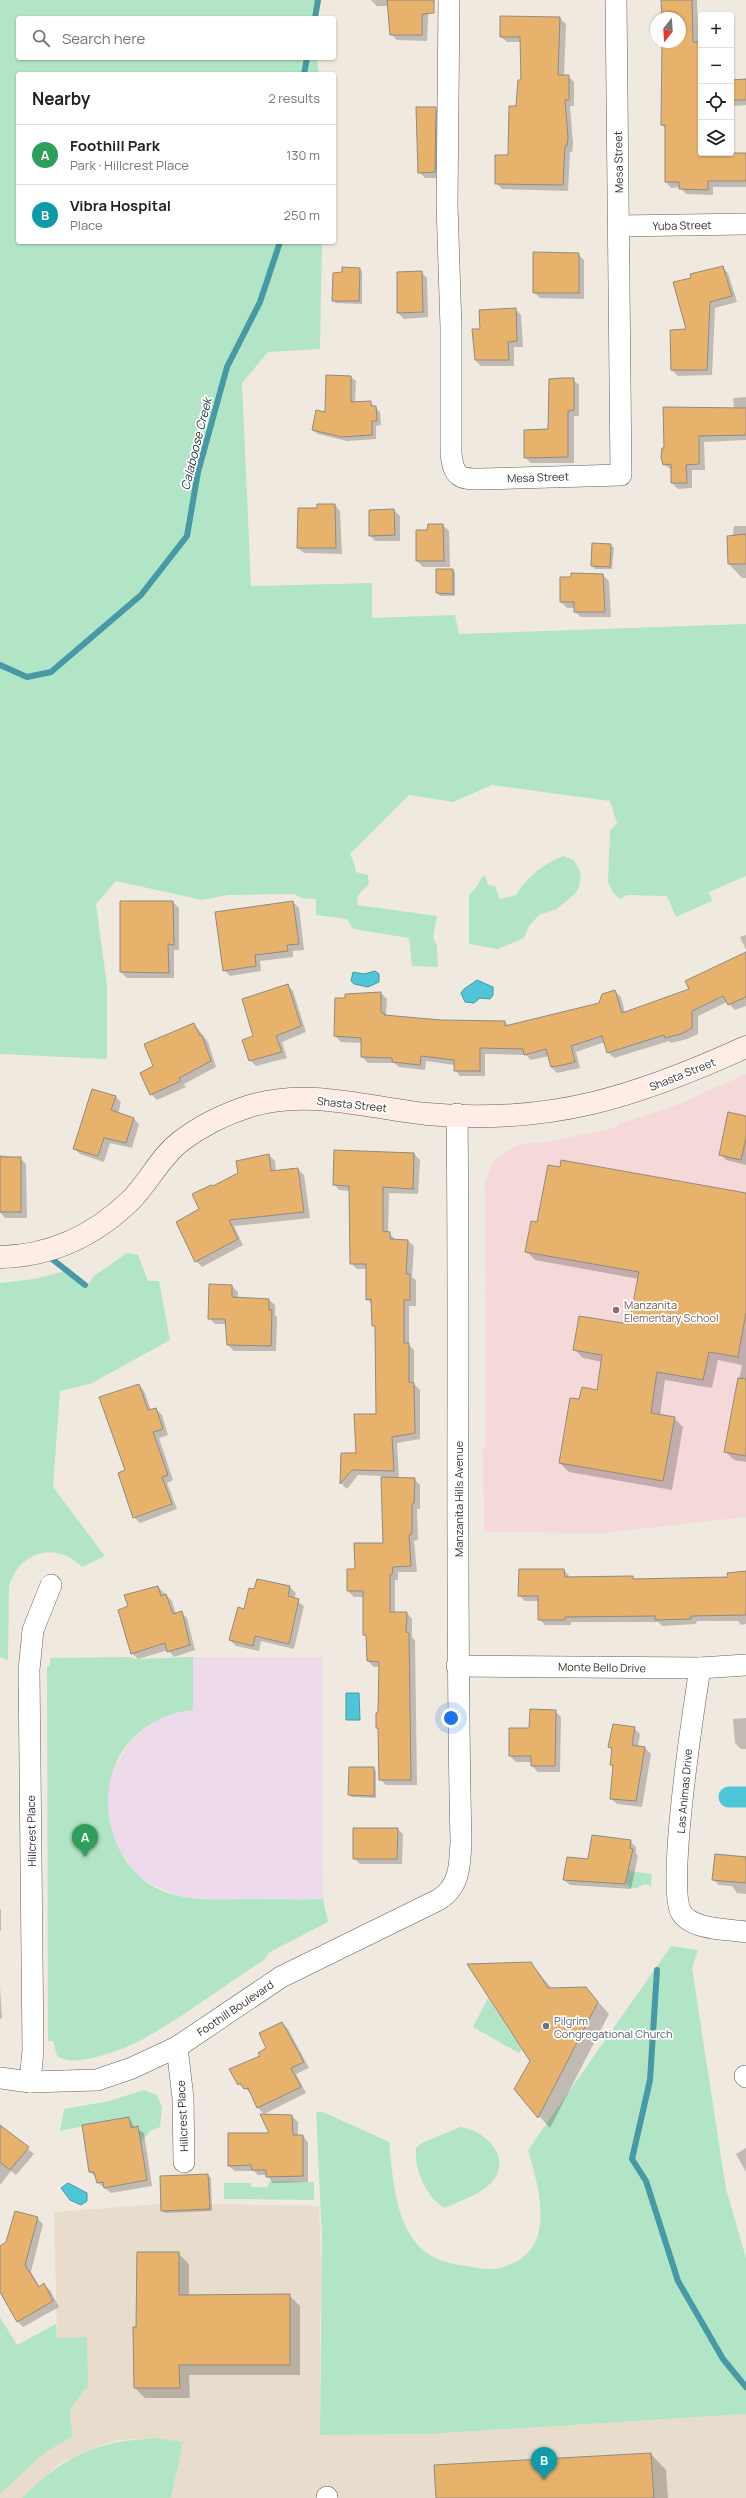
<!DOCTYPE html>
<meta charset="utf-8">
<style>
body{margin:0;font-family:Manrope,sans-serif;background:#f2f2f2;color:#222}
.controls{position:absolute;right:12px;top:12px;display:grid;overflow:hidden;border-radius:4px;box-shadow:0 1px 3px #0004}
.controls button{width:36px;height:36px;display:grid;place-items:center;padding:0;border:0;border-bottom:1px solid #e0e0e0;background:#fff;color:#222;font:20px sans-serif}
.compass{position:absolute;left:650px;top:12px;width:36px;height:36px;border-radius:50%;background:#fff;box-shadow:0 1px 3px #0004;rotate:197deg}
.you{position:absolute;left:451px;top:1718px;width:14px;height:14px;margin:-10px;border:3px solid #fff;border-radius:50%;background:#1a73e8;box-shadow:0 0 0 6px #1a73e833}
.badge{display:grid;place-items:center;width:26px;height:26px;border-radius:50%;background:#ac7033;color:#fff;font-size:13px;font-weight:700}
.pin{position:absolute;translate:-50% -33px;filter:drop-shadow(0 1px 2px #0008)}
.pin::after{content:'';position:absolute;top:21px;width:14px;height:12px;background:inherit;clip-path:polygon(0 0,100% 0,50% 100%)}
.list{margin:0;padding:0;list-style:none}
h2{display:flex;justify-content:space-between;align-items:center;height:52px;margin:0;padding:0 16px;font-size:17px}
h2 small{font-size:13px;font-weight:400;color:#767676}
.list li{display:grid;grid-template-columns:26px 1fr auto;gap:12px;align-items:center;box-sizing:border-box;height:60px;padding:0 16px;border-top:1px solid #e0e0e0}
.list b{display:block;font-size:15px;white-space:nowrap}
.list p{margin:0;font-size:13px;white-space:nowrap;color:#767676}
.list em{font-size:13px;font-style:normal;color:#767676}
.icon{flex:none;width:22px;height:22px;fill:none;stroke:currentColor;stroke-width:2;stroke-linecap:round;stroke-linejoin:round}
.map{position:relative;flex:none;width:746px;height:2498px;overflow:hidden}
.search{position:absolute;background:#fff;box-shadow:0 1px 3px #0004;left:16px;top:16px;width:320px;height:44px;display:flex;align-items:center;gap:10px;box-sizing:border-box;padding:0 14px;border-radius:4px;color:#767676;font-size:15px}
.panel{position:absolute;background:#fff;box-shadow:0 1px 3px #0004;left:16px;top:72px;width:320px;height:172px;border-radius:4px}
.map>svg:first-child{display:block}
.built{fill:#e8dccd}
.industrial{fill:#eddaea}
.education{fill:#f4d9d8}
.green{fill:#b2e5c6}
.water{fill:#4fc5d8;stroke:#4799a5}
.shadow{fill:#0003}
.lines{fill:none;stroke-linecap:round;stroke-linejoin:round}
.stream{stroke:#4799a5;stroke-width:6}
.canal{stroke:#4fc5d8;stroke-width:21}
.building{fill:#e7b36c;stroke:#908a82}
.street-casing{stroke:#655f58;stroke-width:22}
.secondary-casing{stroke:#655f58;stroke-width:23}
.street{stroke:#fff;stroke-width:21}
.secondary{stroke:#feede4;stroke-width:22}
.education-dot{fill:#8d6e63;stroke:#fff;stroke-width:1.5}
.worship-dot{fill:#6b7280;stroke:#fff;stroke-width:1.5}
.labels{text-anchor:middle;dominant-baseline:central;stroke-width:3.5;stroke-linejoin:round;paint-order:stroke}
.street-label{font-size:11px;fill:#35322f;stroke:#fff}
.education-label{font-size:11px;fill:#785e54;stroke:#fff;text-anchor:start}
.worship-label{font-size:11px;fill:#5b616d;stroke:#fff;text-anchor:start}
.water-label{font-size:12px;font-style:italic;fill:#1e3337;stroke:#fff}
</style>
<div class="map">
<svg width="746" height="2498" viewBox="0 0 746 2498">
<rect width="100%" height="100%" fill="#f0e9e0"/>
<polygon class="built" points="161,2204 210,2209 210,2204 319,2206 323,2309 320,2314 320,2435 428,2434 746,2414 746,2498 171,2498 183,2442 157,2438 119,2440 95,2447 59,2464 22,2498 0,2498 0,2494 43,2454 73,2436 70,2416 71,2407 79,2396 86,2391 87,2337 57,2338 54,2212"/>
<polygon class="industrial" points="193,1657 322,1657 323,1899 209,1900 178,1896 145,1881 135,1872 120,1851 111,1829 108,1812 107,1791 111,1774 129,1743 149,1724 168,1715 193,1710"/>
<polygon class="education" points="746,1074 746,1517 603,1533 484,1532 483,1449 486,1449 485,1183 493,1162 505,1152 521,1144 548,1142 618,1127 618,1124 674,1106"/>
<g class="green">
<polygon points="0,0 318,0 318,18 18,18 18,58 317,58 319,74 18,74 18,242 322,242 320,349 268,352 242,383 251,586 372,583 372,618 455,615 459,634 746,624 746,876 709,892 712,901 676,917 667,896 627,895 620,899 613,893 608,882 610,831 617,823 610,801 492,785 453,802 409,795 350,854 354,863 356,872 368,875 369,884 358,895 357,905 437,916 433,937 437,946 438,967 412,966 409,938 353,929 347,919 316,915 316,899 302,898 294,894 228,895 202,900 116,881 96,904 107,985 107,1059 0,1054"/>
<path d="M 563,856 L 574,860 L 581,874 L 579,887 L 575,894 L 557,909 L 539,915 L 529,926 L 524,938 L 498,949 L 469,944 L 469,895 L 478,885 L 481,878 L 485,876 L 488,885 L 495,886 L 500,899 L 516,895 C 528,876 542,865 563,856 Z"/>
<path d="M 127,1253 L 138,1255 L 148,1281 L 159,1281 L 170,1340 L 90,1384 L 60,1391 L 53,1487 L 105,1556 L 82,1567 C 56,1540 18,1552 9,1587 L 8,1660 L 0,1657 L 0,1283 L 34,1279 L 66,1271 L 86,1287 L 94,1276 Z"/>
<path d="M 132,1657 L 134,1659 L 193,1657 L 193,1710 C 127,1717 92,1778 115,1839 C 122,1859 136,1877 154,1887 C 188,1905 226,1898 262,1899 C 282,1899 302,1900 323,1899 L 328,1922 L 270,1952 L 264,1960 C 225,1985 187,2014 147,2037 C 130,2047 74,2070 57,2056 L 53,2041 L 48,2041 L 47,1666 L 50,1666 L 50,1658 Z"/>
<polygon points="628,1871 652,1874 651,1886 645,1884 637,1888 630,1888 626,1883"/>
<path d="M 671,1946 L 698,1950 L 692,1968 L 705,2053 L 726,2189 L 746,2258 L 746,2414 L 428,2434 L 320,2435 L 322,2238 L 316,2112 L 323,2112 L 389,2142 C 393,2176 394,2215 416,2243 C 428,2258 448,2264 467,2266 C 474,2267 481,2269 488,2269 C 496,2270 504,2267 511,2264 C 557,2246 538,2184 528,2150 Z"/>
<polygon points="488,1998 522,2049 519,2053 473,2027"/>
<polygon points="144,2090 157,2095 162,2107 160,2127 150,2131 141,2142 138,2127 131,2128 129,2117 60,2131 64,2109 109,2101"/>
<path d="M 460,2127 C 485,2130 513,2157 492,2182 C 481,2194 460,2201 445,2208 C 426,2198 414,2169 416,2148 L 422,2143 Z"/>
<polygon points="270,2181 314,2182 314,2200 224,2199 224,2183 251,2183 251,2187 267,2187"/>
<polygon points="0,2317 17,2345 56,2324 57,2338 87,2337 88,2387 71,2407 70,2416 73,2436 43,2454 0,2494"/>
<path d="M 157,2438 L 183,2442 L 171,2498 L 22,2498 C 65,2455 96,2441 157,2438 Z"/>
</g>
<g class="water">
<polygon points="375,971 379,974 379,982 368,987 354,984 351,981 353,972 364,974"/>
<polygon points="477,980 493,987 493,995 490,999 480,998 474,1003 465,1002 461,993 464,989"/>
<polygon points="346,1693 359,1693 360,1720 346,1720"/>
<polygon points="68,2183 87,2193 87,2201 81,2205 70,2200 61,2188"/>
</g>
<g class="shadow">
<polygon points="371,0 429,0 427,41 397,40 391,34 388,6 377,6"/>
<polygon points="662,0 697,0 698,43 701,43 701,153 746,153 746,187 713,187 713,195 686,194 680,187 671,188 666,182 666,129 662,125 665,42 680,42 680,18 663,18"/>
<polygon points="501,17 560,18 566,24 564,76 568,76 574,82 574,106 570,106 573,144 572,152 570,152 568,191 502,189 496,183 509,156 522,81 521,42 507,42 501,37"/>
<polygon points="731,46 733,81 746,80 746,105 731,106"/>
<polygon points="436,108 441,114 441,178 425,178 419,172"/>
<polygon points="578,254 584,260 584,299 540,298 534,292"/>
<polygon points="722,267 728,273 737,302 715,308 712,375 678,376 672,370 671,331 687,330 692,278"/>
<polygon points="360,269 362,272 362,304 336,303 333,301"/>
<polygon points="421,272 427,278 428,317 404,319 398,313"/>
<polygon points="515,309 521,315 523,347 514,347 514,366 481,366 475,360 473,330 481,330"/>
<polygon points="327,376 351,377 356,381 355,403 370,402 380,412 381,425 376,426 376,439 347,441 318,434 313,430 326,413"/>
<polygon points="573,380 579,385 579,416 574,416 574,463 531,463 525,457 549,430"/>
<polygon points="746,397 746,440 704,442 705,470 692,470 692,488 678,489 672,483 672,470 663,464 662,457 734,409 733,398"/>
<polygon points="335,505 340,511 342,554 304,553 298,548 318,509"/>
<polygon points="394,510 400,516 400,541 375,541 370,535"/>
<polygon points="443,525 449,531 450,567 423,567 417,561 428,531"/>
<polygon points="734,526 746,526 746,578 742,578 729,564"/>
<polygon points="593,544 611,545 614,548 612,569 595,569 592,566"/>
<polygon points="453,570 455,572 455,596 440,596 437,593"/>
<polygon points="572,574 603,575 609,581 611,617 581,617 575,612 575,608 567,608 561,602 561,578 572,578"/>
<polygon points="173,902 179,908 179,950 174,950 174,978 127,978 121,972"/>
<polygon points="293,902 299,908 304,950 293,951 293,957 260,961 261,971 230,976 224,970"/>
<polygon points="746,935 746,950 740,937"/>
<polygon points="746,953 746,1006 735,1010 727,1002 698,1016 698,1034 687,1039 671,1043 669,1041 614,1058 608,1052 605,1042 576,1052 580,1068 557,1073 551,1067 549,1056 531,1060 526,1055 485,1054 485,1076 460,1076 455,1070 455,1065 426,1061 425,1070 399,1067 394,1063 368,1063 362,1057 362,1043 341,1042 335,1036 347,999 381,993 387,999 386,1016 441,1021 505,1022 509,1026 599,1004 615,991 621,997 625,1013 691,990"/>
<polygon points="287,985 293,991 306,1032 282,1042 287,1058 256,1066 250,1060 255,1037"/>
<polygon points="194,1024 208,1042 216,1067 184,1084 186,1087 157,1100 151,1094 155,1067"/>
<polygon points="115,1096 121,1102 118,1114 133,1118 139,1124 132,1148 110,1143 104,1162 80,1154 75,1149"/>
<polygon points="746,1117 746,1165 726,1160 720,1154"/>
<polygon points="335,1151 414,1154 420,1160 418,1194 389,1193 388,1232 396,1240 408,1241 414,1246 412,1277 416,1280 416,1306 409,1306 409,1345 414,1350 414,1384 420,1390 420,1439 397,1443 399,1478 414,1479 420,1485 420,1509 417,1509 418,1540 414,1541 417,1572 398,1572 398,1580 395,1580 395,1613 407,1613 412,1619 412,1637 415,1640 417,1785 386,1785 380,1779 380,1730 377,1728 380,1667 374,1667 368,1661 367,1637 364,1635 364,1597 354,1597 348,1591 384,1544 382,1476 358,1475 347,1489 341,1483 342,1454 357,1454 377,1415 376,1328 373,1325 372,1304 367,1299 367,1269 357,1269 351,1263 350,1191 339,1190 334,1184"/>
<polygon points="0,1155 20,1158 26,1164 27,1218 5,1218 0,1212"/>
<polygon points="269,1155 275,1161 276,1172 298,1169 304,1175 310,1218 234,1226 243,1245 202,1267 196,1261 178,1222 201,1210 213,1187 239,1173 249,1158"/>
<polygon points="746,1194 746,1462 734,1460 725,1451 742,1365 718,1360 712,1388 665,1380 660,1415 674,1418 683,1427 672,1490 569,1472 560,1463 580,1400 597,1391 602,1362 583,1358 574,1349 630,1326 639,1279 535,1260 526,1251 538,1223"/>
<polygon points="210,1285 232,1286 238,1292 238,1299 269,1300 275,1305 275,1315 277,1317 276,1351 234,1351 228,1345 226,1324 215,1324 209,1318"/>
<polygon points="139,1385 144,1391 151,1410 156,1409 162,1415 168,1435 159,1438 173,1480 167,1483 177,1509 140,1523 134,1517"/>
<polygon points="564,1570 570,1577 632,1577 635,1580 729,1578 746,1572 746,1624 741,1625 738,1621 697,1621 696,1624 662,1626 658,1622 571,1622 571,1625 545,1625 539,1619 539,1601 525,1601 519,1595"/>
<polygon points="258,1580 290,1587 296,1593 294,1599 304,1606 294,1649 261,1641 259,1651 236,1646 230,1640 255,1590"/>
<polygon points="158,1587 172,1601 176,1614 181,1612 187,1618 195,1650 174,1657 168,1650 138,1659 132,1653 129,1607"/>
<polygon points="555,1711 561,1717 560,1772 538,1772 532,1766 532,1762 516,1762 510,1756 530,1729"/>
<polygon points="746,1718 746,1749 741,1749 735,1743 733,1719"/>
<polygon points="634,1728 640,1734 638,1747 645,1748 651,1754 642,1807 617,1804 611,1799 614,1768 611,1764 612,1750 609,1747"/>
<polygon points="373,1768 376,1771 376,1798 352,1797 349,1794"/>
<polygon points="397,1829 403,1834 402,1864 360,1864 354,1858"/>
<polygon points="630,1841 636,1847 636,1853 638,1856 631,1889 570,1885 564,1880 589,1861"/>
<polygon points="716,1855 746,1856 746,1894 737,1893 732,1886 719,1885 713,1879"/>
<polygon points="0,1909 1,1910 1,1931 0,1931"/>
<polygon points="531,1963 552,1989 586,1988 609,2014 550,2128 515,2089 531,2061"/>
<polygon points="0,1987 2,2018 0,2019"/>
<polygon points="282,2023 288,2029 309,2068 296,2074 306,2093 264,2114 258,2108 252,2094 239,2084 268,2048"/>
<polygon points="292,2116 298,2122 298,2136 303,2136 308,2142 308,2182 273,2183 267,2175 258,2175 254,2171 235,2171 229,2166"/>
<polygon points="129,2118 135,2128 144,2133 152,2186 111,2193 98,2183 97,2178 90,2172"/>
<polygon points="5,2130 34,2154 16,2175 11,2171 0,2185 0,2136"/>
<polygon points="746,2148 746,2172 736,2154"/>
<polygon points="208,2175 211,2178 212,2211 165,2213 162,2210"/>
<polygon points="37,2218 43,2224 31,2272 40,2287 44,2285 50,2290 59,2307 23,2327 17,2321 0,2290 0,2247"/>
<polygon points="178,2253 189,2264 189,2296 289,2295 300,2306 300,2375 189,2375 190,2398 145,2398 135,2388 137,2328"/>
<polygon points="651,2454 666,2470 668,2498 437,2498"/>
</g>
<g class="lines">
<g class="stream">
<polyline points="315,18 318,0"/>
<polyline points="304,74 307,58"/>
<polyline points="0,665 27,677 51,672 141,595 187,536 198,472 227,367 260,302 280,242"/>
<polyline points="47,1255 85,1285"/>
<polyline points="657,1970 650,2080 632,2159 646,2181 678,2281 723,2359 746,2387"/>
</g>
<polyline class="canal" points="729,1797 746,1797"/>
</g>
<g class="building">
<polygon points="387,0 434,0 434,13 422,14 422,35 390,35"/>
<polygon points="661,0 692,0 693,42 701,42 701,153 746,153 746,181 708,181 708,190 679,189 679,182 665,182 665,125 661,125 662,42 680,42 680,18 662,18"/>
<polygon points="500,16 560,17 558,75 569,75 569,100 565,100 568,137 567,146 565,146 563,185 495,184 495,155 508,155 509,106 516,106 518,80 521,80 520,37 500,37"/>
<polygon points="746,79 746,100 731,100 731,80"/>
<polygon points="416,107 436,107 435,172 418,173"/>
<polygon points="533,252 579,253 579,293 533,293"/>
<polygon points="723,266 732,296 710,302 707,370 671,370 670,330 686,329 673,282 691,278 690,274"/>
<polygon points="342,267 360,268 359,301 332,301 333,273 342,272"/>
<polygon points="422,271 423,312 397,313 397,272"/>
<polygon points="516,308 517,341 508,342 509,360 475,360 472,329 480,329 479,310"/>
<polygon points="326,375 351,376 351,402 371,401 371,406 376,406 377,421 372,421 372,435 342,437 312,430 316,410 325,412"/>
<polygon points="562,378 574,378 574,410 568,411 568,457 524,458 524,430 548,429 549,379"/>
<polygon points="663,407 746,408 746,435 699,436 699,464 686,465 687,483 671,483 671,464 663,465 661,457 662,448 664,448"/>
<polygon points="317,504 335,504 336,548 297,548 298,508 317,508"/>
<polygon points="394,509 395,535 369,536 369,510"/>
<polygon points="428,524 443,524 444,561 416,561 416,530 427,530"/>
<polygon points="746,534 746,564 728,564 727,536"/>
<polygon points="592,543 611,544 610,567 591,566"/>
<polygon points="436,569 453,569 453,594 436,593"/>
<polygon points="571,573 603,574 605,612 574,612 574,602 560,602 560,577 571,577"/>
<polygon points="120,901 173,901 174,945 168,944 169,973 120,972"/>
<polygon points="293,901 299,944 287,945 288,951 255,955 256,966 223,971 215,912"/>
<polygon points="746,952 746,997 728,1005 723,996 692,1011 692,1028 681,1034 665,1038 664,1035 607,1053 602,1036 571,1046 575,1062 563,1065 551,1067 546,1049 524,1055 523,1049 480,1048 480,1071 454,1071 454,1060 421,1056 420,1065 392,1062 392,1058 361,1057 361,1038 334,1036 335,998 345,998 345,994 381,992 381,1012 384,1013 384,1015 441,1020 505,1021 505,1026 599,1003 602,994 615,990 622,1013 689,989 685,981"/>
<polygon points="288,984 301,1026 276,1036 282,1052 249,1061 242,1040 253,1036 242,999"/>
<polygon points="194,1023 200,1036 202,1035 211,1061 179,1078 181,1081 150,1095 140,1073 153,1066 144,1044"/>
<polygon points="92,1089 116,1096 111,1110 134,1118 126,1143 104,1138 98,1156 73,1149"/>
<polygon points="728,1112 746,1116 746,1138 741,1160 719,1155"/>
<polygon points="334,1150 414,1153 413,1189 383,1187 383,1231 390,1232 390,1239 408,1240 406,1274 410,1274 410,1300 404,1300 404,1343 409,1343 409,1382 414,1383 415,1433 392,1437 394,1471 352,1470 340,1484 341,1453 356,1453 354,1414 376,1414 375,1326 372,1326 371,1299 366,1300 366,1264 350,1264 349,1186 333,1185"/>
<polygon points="269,1154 271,1171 298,1168 304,1212 229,1220 238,1239 195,1262 176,1222 199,1209 192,1194 211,1185 213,1186 238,1173 236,1161"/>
<rect x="0" y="1157" width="21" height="55"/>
<polygon points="561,1160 746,1193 746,1312 738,1357 709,1352 703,1380 657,1372 651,1413 675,1417 663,1481 559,1463 570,1398 579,1399 582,1387 597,1390 602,1355 573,1350 579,1316 629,1324 639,1272 525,1252 531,1221 537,1222 548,1165 560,1167"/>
<polygon points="209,1284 232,1285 232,1297 269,1299 269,1310 272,1310 271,1346 227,1345 225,1319 208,1319"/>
<polygon points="738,1378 746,1379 746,1456 724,1452"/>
<polygon points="139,1384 148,1410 156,1408 163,1429 153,1432 168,1475 162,1477 172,1504 133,1518 118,1473 125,1470 99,1397"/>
<polygon points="381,1477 415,1478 414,1503 412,1504 412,1534 409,1535 411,1566 393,1567 392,1575 390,1575 390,1612 407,1612 406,1632 409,1633 411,1780 379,1780 378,1728 376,1728 376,1713 378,1712 379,1662 367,1661 366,1635 363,1635 363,1591 347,1591 347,1569 355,1569 354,1543 383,1543"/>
<polygon points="519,1569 564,1569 565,1577 633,1576 633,1579 728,1577 727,1573 746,1571 746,1615 691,1616 691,1619 655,1620 655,1616 565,1617 565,1620 538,1620 538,1596 518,1596"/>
<polygon points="257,1579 290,1586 288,1596 299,1599 289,1644 255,1636 253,1646 229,1640 238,1607 244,1609 249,1588 254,1589"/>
<polygon points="158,1586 161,1596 166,1594 173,1614 182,1611 190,1645 167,1652 165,1643 131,1654 118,1610 128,1606 124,1595"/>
<polygon points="530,1709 556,1710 555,1766 531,1766 531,1756 509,1756 509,1728 529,1728"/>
<polygon points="613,1724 635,1727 632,1745 645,1747 636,1801 610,1799 613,1765 610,1765 612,1748 608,1747"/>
<polygon points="349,1767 374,1767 374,1796 348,1795"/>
<polygon points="353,1828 398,1828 397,1859 353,1859"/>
<polygon points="592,1835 631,1840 630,1848 633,1849 625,1884 563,1880 567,1857 588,1859"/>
<polygon points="715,1854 746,1857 746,1883 712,1880"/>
<polygon points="531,1962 548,1988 586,1987 598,2002 538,2118 514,2089 530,2061 467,1964"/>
<polygon points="282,2022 304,2062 291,2068 301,2087 257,2108 248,2088 244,2089 240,2083 238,2085 229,2069 260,2056 258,2053 266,2048 259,2033"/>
<polygon points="260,2114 292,2115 293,2135 303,2135 303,2176 266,2177 266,2170 252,2170 251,2165 228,2166 228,2133 269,2133"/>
<polygon points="129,2117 131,2128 138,2126 147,2180 104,2188 103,2182 97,2183 94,2172 89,2172 82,2125"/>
<polygon points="0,2125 29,2147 10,2170 0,2162"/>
<polygon points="208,2174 210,2209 161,2211 160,2176"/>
<polygon points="15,2211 38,2217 25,2265 39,2287 44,2283 53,2301 17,2322 0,2292 0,2246 6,2242"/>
<polygon points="137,2252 179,2252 179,2295 290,2294 290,2365 179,2365 180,2388 134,2388 133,2327 136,2327"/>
<polygon points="651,2453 654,2498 436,2498 434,2465"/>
</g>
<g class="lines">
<g class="street-casing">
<g id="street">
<path d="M 449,0 L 447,204 L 451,328 L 451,454 C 454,477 459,479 480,479 L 621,475 L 616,0"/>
<polyline points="619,226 746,224"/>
<polyline points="457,1666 700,1668 746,1665"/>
<path d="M 700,1668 C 694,1707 666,1886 681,1912 C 691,1930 728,1929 746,1932"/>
<polyline points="177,2047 183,2098 184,2162"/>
<polyline points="745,2076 746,2077"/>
<path d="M 0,2078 L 30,2082 L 97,2080 L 132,2068 L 177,2047 L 281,1977 L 438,1900 C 460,1887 460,1865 461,1841 C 455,1599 460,1357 457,1114"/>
<polyline points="30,2082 33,2050 29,1670 33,1630 51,1585"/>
<polyline points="327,2498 327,2497"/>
</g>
</g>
<g class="secondary-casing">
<path id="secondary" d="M 0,1257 C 52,1256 94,1236 131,1200 C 149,1182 160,1157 181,1141 C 202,1125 225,1114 250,1106 C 308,1088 369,1108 427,1114 C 550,1125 636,1097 746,1047"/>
</g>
<use href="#street" class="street"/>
<use href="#secondary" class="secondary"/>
</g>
<circle class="education-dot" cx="616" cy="1310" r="4"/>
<circle class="worship-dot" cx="546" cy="2026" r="4"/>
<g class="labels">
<g class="street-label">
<text transform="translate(618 162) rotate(-91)">Mesa Street</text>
<text transform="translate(682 225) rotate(-1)">Yuba Street</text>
<text transform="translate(538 477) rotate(-2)">Mesa Street</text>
<text transform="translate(682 1074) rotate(-22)">Shasta Street</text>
<text transform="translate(352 1104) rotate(6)">Shasta Street</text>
<text transform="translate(458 1499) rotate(-90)">Manzanita Hills Avenue</text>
<text transform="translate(602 1667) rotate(1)">Monte Bello Drive</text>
<text transform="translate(684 1791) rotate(-85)">Las Animas Drive</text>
<text transform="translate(31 1831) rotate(-91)">Hillcrest Place</text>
<text transform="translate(235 2008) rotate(-34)">Foothill Boulevard</text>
<text transform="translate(182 2116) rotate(-93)">Hillcrest Place</text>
</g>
<g class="education-label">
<text x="624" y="1304">Manzanita<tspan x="624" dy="13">Elementary School</tspan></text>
</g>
<g class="worship-label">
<text x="554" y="2020">Pilgrim<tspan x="554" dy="13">Congregational Church</tspan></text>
</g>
<g class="water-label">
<text transform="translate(196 444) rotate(-76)">Calaboose Creek</text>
</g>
</g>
</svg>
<div class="controls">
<button>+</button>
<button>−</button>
<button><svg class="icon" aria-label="locate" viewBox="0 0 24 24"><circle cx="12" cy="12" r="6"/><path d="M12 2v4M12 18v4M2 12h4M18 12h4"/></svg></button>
<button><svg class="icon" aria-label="layers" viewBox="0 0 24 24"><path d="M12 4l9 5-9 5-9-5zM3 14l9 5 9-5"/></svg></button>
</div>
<svg class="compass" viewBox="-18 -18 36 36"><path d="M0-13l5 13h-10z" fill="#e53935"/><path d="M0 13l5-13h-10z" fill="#767676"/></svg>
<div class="you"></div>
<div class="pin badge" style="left:85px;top:1857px;background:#2e9e5b">A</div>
<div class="pin badge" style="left:544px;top:2480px;background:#0f9aa8">B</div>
<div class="search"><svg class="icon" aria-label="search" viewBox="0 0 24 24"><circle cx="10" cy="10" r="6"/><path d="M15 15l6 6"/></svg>Search here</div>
<section class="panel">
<h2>Nearby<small>2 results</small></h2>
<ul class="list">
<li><span class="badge" style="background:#2e9e5b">A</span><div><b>Foothill Park</b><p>Park · Hillcrest Place</p></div><em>130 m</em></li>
<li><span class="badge" style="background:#0f9aa8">B</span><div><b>Vibra Hospital</b><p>Place</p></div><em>250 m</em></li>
</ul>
</section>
</div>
